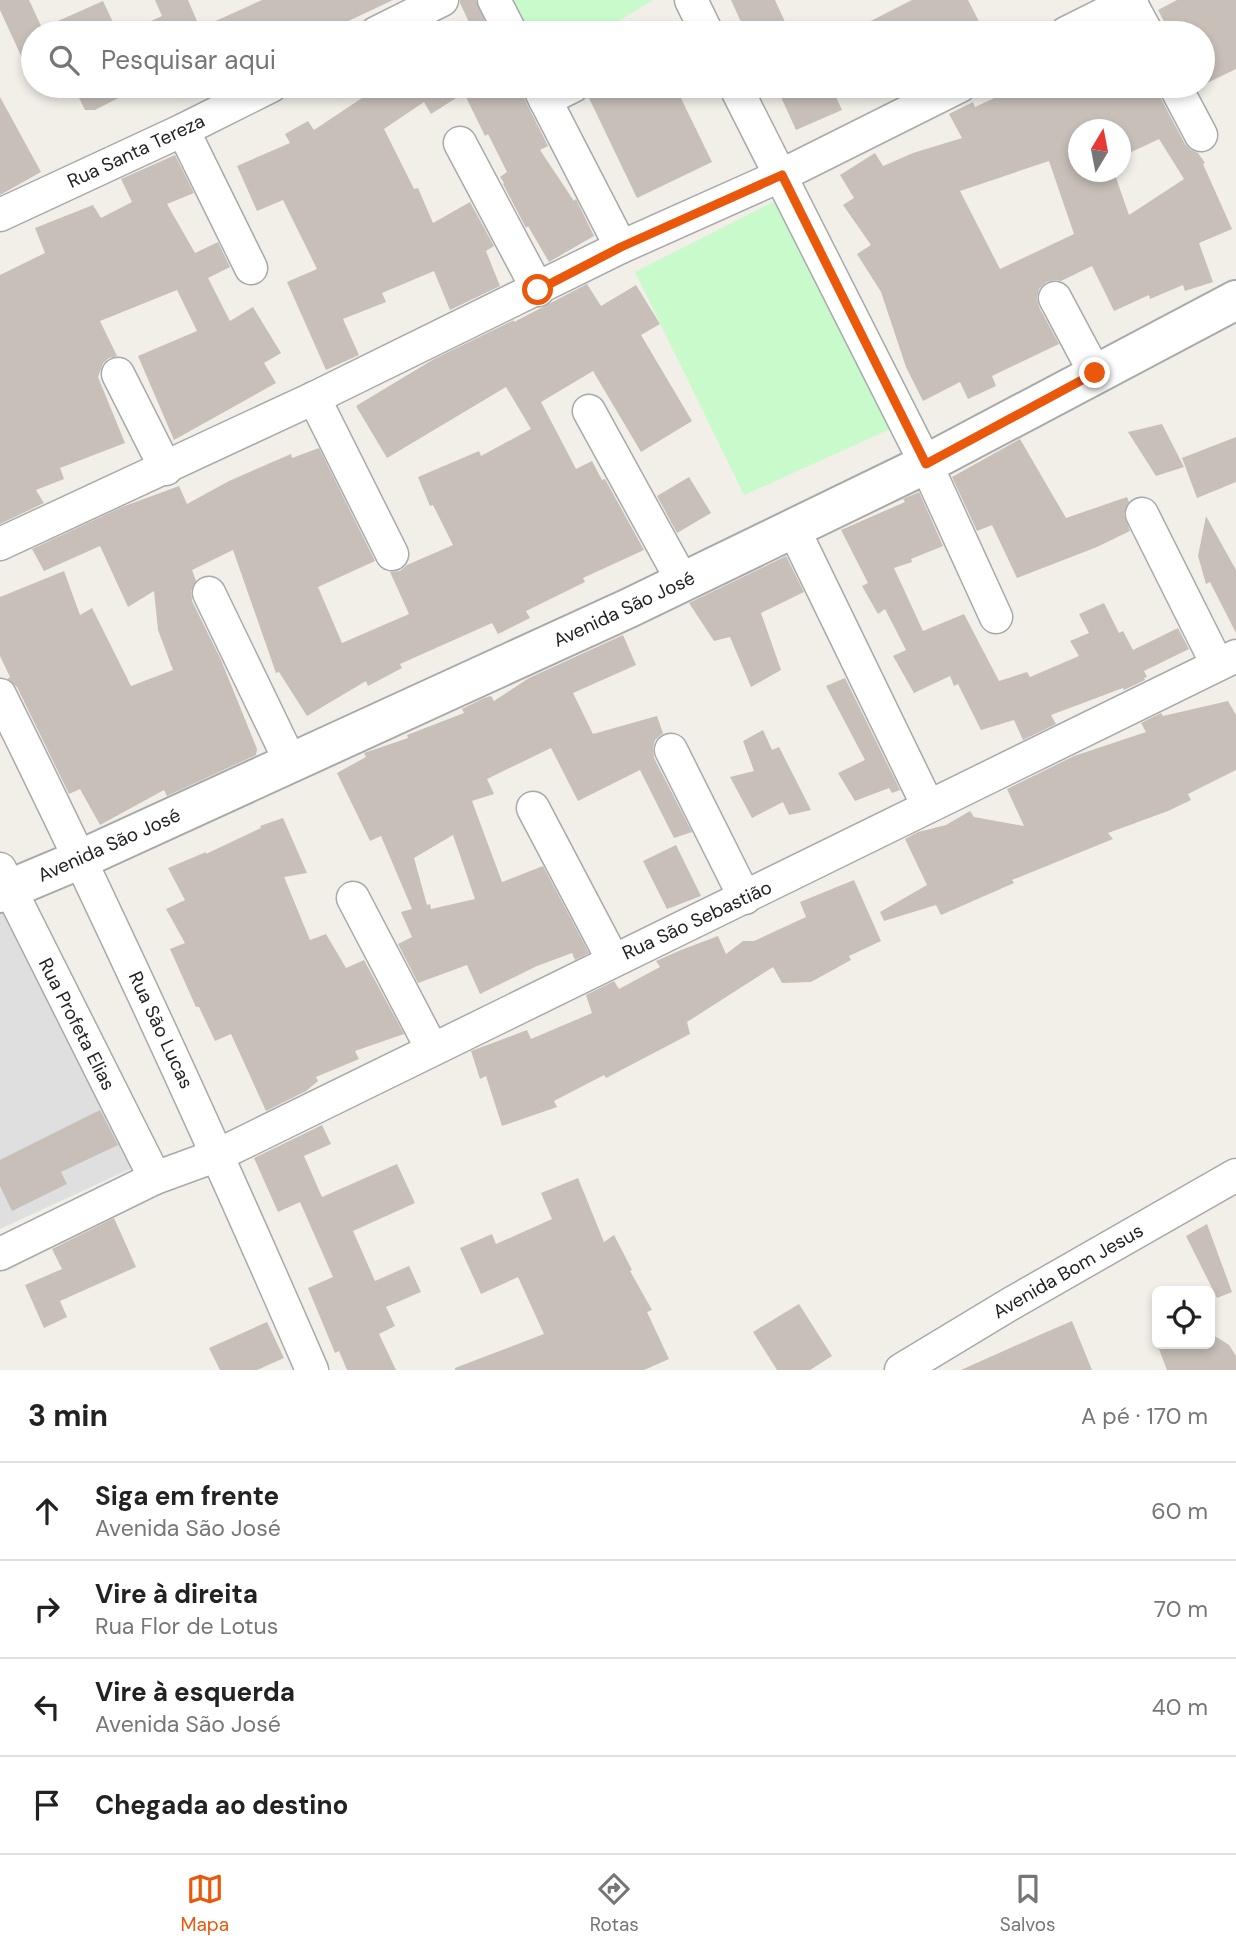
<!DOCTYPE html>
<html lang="pt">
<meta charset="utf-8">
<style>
body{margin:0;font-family:"DM Sans",sans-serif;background:#f2f2f2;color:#222}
.controls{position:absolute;right:21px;bottom:21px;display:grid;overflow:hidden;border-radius:10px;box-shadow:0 4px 10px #0003}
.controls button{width:63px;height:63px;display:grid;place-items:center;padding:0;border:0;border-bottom:2px solid #e0e0e0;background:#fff;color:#222;font:35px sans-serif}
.compass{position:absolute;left:1068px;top:119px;width:63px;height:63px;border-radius:50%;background:#fff;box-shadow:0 4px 10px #0003;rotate:10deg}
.stop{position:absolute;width:21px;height:21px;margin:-16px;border:5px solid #ea580c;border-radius:50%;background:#fff}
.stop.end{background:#ea580c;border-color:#fff;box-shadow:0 2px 7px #0008}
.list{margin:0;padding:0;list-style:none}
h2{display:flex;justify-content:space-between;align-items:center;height:91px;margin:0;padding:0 28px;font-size:30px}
h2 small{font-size:23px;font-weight:400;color:#767676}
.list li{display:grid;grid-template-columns:46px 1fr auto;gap:21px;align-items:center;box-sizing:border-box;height:98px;padding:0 28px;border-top:2px solid #e0e0e0}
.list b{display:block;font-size:26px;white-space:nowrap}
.list p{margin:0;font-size:23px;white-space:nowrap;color:#767676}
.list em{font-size:23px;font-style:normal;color:#767676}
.icon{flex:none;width:38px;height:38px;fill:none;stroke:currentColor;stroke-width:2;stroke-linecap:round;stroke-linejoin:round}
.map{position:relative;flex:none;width:1236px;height:1370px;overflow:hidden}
.search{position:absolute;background:#fff;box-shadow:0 4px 10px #0003;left:21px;right:21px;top:21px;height:77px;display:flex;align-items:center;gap:18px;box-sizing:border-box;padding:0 24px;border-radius:38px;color:#767676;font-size:26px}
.sheet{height:483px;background:#fff}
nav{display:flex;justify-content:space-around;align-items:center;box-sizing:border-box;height:98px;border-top:2px solid #e0e0e0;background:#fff;font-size:19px;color:#767676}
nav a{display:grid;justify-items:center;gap:4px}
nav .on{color:#ea580c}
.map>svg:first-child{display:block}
.residential{fill:#e0dfdf}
.park{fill:#c8facc}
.building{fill:#c7bfb8;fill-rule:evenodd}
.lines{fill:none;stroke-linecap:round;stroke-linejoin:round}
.minor-casing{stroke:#a9a9a9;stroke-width:35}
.tertiary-casing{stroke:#a9a9a9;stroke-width:42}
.minor{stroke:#fff;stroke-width:32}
.tertiary{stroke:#fff;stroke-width:38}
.route{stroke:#ea580c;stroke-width:9}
.labels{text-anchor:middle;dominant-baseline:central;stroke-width:5;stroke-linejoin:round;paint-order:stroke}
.street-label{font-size:19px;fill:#222;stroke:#fff}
</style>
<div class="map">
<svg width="1236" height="1370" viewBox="0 0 1236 1370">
<rect width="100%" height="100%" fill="#f2efe9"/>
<polygon class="residential" points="0,905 143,1163 0,1229"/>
<g class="park">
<polygon points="513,0 653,0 599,33 531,33"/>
<polygon points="791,193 897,426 744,495 635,272"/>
</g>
<g class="building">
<polygon points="0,0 29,0 42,28 103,1 118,33 33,33 33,82 0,10"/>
<polygon points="155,0 188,0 200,28 262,0 393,0 323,33 124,33 162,16"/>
<polygon points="460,0 476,0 490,33 474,33 460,3"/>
<polygon points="731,0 775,0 790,33 746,33"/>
<polygon points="912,0 968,0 985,33 847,33"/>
<polygon points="1177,0 1236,0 1236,69 1203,85 1203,33 1170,33 1158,10"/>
<polygon points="73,86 142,86 95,110 85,110"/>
<polygon points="360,86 520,86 522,94 548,146 540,150 574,201 576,199 594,236 549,262 528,226 526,228 503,184 504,183 500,177 507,172 488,134 485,136 464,93 431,114 424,102 384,129 414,189 418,188 433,223 470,202 494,246 486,251 500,286 450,310 434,271 382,293 386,302 343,319 359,355 326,370 287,282 317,269 283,200 257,211 237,166 290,143 285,134 308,121 314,130 365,96"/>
<polygon points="591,86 675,86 712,162 637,198 588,96"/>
<polygon points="776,86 831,86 842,110 796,130"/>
<path d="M 1020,86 L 1157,86 L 1159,95 L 1185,144 L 1191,150 L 1198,153 L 1205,163 L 1203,164 L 1232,229 L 1199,243 L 1213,282 L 1185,291 L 1183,285 L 1150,299 L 1149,295 L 1114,311 L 1092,266 L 1061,281 L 1055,280 L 1046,282 L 1039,289 L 1037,298 L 1039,307 L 1059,344 L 992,376 L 996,386 L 968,399 L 960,382 L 923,401 L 906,367 L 881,292 L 857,254 L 871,245 L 843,205 L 854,198 L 840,175 L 875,153 L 883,166 L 913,153 L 962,138 L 949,114 L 973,102 L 975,107 ZM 1079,130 L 1121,130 L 1121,157 L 1159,139 L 1184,179 L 1129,215 L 1114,172 L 1079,172 ZM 1049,161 L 1074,234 L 1000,269 L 960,191 Z"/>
<polygon points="0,97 41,172 0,195"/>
<polygon points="175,155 194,193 167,204 195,253 218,242 230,267 208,278 230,321 253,307 281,353 264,363 276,383 174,440 138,356 197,331 177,290 100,321 117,356 109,358 103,363 98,377 125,443 60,468 64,479 36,490 44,503 0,524 0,275 45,253 35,228 93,205 101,218 132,202 121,179"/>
<polygon points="587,284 601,306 636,285 660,324 641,335 692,421 641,452 593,371 541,402 576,469 592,461 602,480 605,479 644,550 583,578 585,582 526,611 530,618 498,634 492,623 400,664 402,668 368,686 366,681 307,716 279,672 276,673 233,550 192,570 196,581 191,591 192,601 221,660 257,749 256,755 167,796 164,790 100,825 80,789 69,794 17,687 7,679 10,677 0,656 0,597 64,571 80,615 92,608 131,686 173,670 158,630 154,591 128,607 100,546 44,571 32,549 122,507 179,486 187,504 229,481 291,454 292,458 319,448 375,561 318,587 342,643 409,614 390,572 400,571 407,565 453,545 433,505 430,506 418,477 479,451 481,456 531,429 506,387 387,458 356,406 434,359 514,320 514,322"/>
<polygon points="1162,424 1184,467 1156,476 1128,432"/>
<polygon points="1236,437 1236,482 1197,498 1182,458"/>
<polygon points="1020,439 1066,518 1127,497 1129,502 1124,514 1130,531 1097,547 1017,578 992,525 977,531 952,477"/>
<polygon points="689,477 711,513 677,533 657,496"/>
<polygon points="919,492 943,546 911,559 912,562 894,568 923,631 964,614 999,681 1027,672 1030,677 1079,656 1070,641 1089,633 1079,614 1104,603 1119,633 1123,631 1133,650 1178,628 1189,649 1144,671 1147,677 1144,678 1145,680 1124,690 1123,688 1051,715 1056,724 1023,740 1014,720 981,730 958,684 954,686 950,676 914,693 893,656 906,650 885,609 878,614 862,586 868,583 841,530 905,502 903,499"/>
<polygon points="1206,516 1236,570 1236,633 1210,582 1206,584 1198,556"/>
<polygon points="786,556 804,592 761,613 781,670 751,687 730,637 714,641 689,603"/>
<path d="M 623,635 L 636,665 L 573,693 L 593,734 L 657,716 L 663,733 L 655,740 L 653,748 L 654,758 L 692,832 L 674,838 L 640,770 L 578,801 L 551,748 L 487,779 L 494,794 L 472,801 L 502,882 L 543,866 L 589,953 L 575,960 L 572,953 L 537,966 L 480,994 L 467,965 L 418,983 L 398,944 L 412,937 L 401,912 L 412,909 L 381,836 L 370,841 L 337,773 L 366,757 L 364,753 L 408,738 L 407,735 L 464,713 L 462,709 L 484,698 L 491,696 L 494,701 L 529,678 ZM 453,835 L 475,899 L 431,909 L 430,904 L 427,905 L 414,858 Z"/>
<polygon points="845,678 900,790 892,793 889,788 855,801 838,773 865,760 826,686"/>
<polygon points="1228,701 1236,715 1236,770 1188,794 1191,800 1168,811 1108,833 1113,839 1012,880 1014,883 941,915 936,905 884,921 880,912 927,885 905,839 918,832 946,825 970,811 974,817 1024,826 1007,789 1074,756 1146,732 1141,723 1161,713 1163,716"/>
<polygon points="763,730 772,750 779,747 811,810 789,815 783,802 752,818 730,777 754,771 743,741"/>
<polygon points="283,818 307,873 284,877 310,940 326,934 346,968 364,960 404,1034 355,1051 359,1059 316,1077 318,1081 306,1091 266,1111 231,1034 215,1041 199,1007 196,1007 170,949 185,943 166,909 185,900 168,868 206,852 206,854 261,828 260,826"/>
<polygon points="676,845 701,896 667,909 643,861"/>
<polygon points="854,880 881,941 849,956 851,960 811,982 782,983 773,967 687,1022 690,1034 606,1078 604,1075 554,1101 557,1107 502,1126 486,1076 480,1079 471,1051 527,1030 531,1039 592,1013 586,995 614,981 619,989 660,967 656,961 681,950 718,936 726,954 743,941 754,941 806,917 800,902"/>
<polygon points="100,1110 118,1145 61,1172 67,1184 12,1211 0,1186 0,1160"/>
<polygon points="322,1125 331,1144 304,1156 322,1197 397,1164 415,1203 353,1231 375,1281 409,1266 421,1292 386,1307 395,1326 379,1334 396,1370 347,1370 339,1351 335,1353 308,1288 333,1277 300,1202 278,1212 254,1158"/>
<polygon points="578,1178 604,1242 614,1235 632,1270 630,1271 652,1310 647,1312 669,1359 644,1370 455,1370 455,1368 544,1334 518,1277 481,1294 460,1248 492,1234 496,1244 552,1219 541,1193"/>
<polygon points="114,1218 136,1267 60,1301 67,1317 44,1328 25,1285 62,1269 52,1249"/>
<polygon points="1207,1224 1232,1292 1217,1298 1186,1236"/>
<polygon points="799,1304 832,1356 810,1370 777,1370 753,1332"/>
<polygon points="1072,1321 1092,1370 961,1370 1044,1333"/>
<polygon points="267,1322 284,1358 257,1370 220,1370 209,1348"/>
<polygon points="1210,1333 1229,1345 1236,1356 1236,1370 1167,1370 1157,1344 1210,1344"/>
</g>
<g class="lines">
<g class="minor-casing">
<g id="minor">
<polyline points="494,0 511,33"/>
<polyline points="691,0 707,33"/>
<polyline points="1129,0 1147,33"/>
<polyline points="376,33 442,0"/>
<polyline points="1066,33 1132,0"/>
<polyline points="538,86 621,247"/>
<polyline points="735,86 926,464 996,617"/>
<polyline points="1175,86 1201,135"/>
<polyline points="545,100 573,86"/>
<polyline points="183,130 251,268"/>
<polyline points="460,143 538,290"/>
<polyline points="0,215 183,130 271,86"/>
<polyline points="1055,298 1095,373"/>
<polyline points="118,374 166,469"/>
<polyline points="314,398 392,554"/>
<polyline points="589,411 683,582"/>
<polyline points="1142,514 1217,664"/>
<polyline points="793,528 928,806"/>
<polyline points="0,544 314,398 621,247 782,175 960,86"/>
<polyline points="209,593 291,763"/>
<path d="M 0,695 C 110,917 213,1142 312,1370"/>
<polyline points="671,750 745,898"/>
<polyline points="533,808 613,960"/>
<polyline points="0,869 155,1178"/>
<polyline points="353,898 432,1049"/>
<polyline points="0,1254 155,1178 218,1155 1236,656"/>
<polyline points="901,1370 1012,1303 1236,1175"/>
</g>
</g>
<g class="tertiary-casing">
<polyline id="tertiary" points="0,893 81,859 629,608 926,464 1236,300"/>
</g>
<use href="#minor" class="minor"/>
<use href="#tertiary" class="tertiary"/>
</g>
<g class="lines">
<polyline class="route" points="538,290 621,247 782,175 926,464 1095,373"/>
</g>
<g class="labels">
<g class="street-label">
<text transform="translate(136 151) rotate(-25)">Rua Santa Tereza</text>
<text transform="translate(624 609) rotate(-25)">Avenida São José</text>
<text transform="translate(109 845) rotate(-24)">Avenida São José</text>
<text transform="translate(697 920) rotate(-25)">Rua São Sebastião</text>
<text transform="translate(77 1024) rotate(63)">Rua Profeta Elias</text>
<text transform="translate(161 1030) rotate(65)">Rua São Lucas</text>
<text transform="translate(1068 1271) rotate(-30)">Avenida Bom Jesus</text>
</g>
</g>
</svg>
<div class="controls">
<button><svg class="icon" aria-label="locate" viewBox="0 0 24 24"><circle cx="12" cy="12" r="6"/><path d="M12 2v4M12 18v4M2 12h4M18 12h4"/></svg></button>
</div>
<svg class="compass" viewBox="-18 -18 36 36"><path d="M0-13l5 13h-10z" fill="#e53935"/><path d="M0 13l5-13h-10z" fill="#767676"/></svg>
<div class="stop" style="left:538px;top:290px"></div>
<div class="stop end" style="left:1095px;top:373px"></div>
<div class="search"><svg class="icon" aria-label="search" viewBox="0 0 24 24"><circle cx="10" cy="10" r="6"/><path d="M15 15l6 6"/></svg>Pesquisar aqui</div>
</div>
<section class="sheet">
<h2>3 min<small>A pé · 170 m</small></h2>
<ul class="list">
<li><svg class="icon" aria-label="ahead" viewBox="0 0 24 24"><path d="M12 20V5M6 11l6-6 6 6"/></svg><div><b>Siga em frente</b><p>Avenida São José</p></div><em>60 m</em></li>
<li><svg class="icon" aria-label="right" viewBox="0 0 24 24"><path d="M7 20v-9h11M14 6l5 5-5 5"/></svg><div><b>Vire à direita</b><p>Rua Flor de Lotus</p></div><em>70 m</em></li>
<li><svg class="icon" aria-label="left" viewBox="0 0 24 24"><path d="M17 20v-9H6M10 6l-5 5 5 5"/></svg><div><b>Vire à esquerda</b><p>Avenida São José</p></div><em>40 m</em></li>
<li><svg class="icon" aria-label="arrive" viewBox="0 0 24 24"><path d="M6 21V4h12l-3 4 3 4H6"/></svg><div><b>Chegada ao destino</b></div></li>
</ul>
</section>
<nav>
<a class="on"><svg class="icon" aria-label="map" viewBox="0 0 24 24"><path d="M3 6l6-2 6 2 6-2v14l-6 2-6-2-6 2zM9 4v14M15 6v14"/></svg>Mapa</a>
<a><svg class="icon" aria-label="directions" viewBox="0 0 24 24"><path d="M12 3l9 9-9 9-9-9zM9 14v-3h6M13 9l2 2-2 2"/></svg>Rotas</a>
<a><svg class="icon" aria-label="saved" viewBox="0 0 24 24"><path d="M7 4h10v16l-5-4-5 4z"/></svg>Salvos</a>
</nav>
